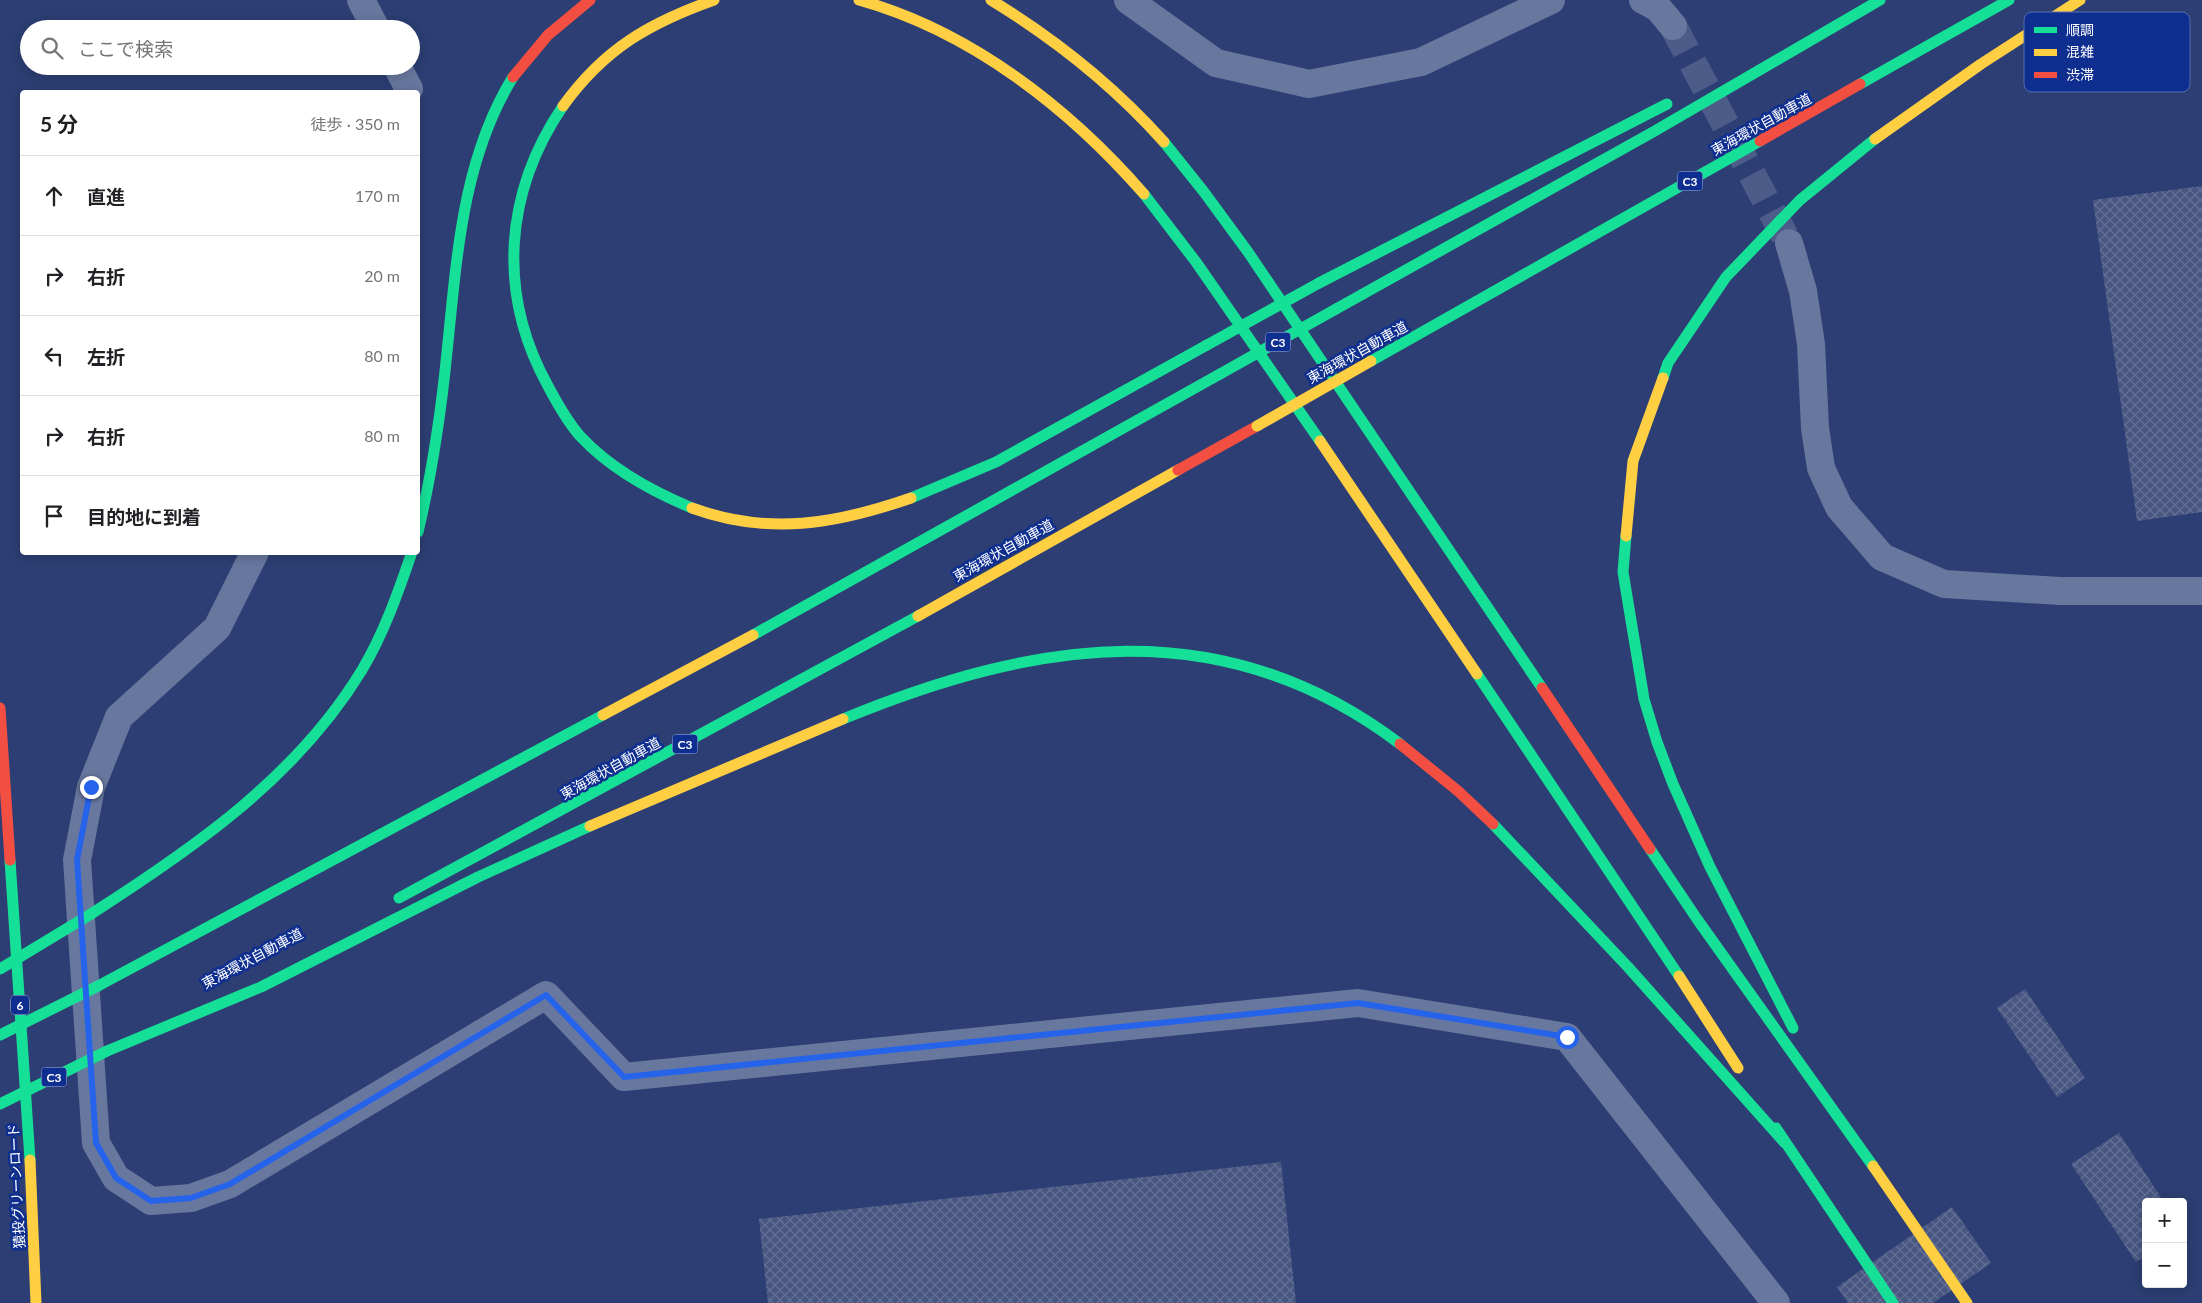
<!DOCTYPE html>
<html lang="ja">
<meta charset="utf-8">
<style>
body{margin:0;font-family:Lato,"Noto Sans JP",sans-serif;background:#f2f2f2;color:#202124}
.controls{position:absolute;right:15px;bottom:15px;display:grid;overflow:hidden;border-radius:5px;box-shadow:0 2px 12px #0003}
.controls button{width:45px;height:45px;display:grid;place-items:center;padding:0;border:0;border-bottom:1px solid #e0e0e0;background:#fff;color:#202124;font:25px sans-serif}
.stop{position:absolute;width:15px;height:15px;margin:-11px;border:4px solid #2563eb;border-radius:50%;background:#fff}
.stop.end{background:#2563eb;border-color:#fff;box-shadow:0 1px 5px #0008}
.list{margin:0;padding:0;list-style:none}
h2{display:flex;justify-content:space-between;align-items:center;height:65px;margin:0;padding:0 20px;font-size:21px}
h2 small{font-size:16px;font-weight:400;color:#757577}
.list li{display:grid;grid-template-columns:32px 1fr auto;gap:15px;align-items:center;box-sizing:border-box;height:80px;padding:0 20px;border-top:1px solid #e0e0e0}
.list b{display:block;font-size:19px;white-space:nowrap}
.list em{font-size:16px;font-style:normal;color:#757577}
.icon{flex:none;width:28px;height:28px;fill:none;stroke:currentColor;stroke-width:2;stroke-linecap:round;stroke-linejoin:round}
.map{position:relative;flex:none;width:2202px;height:1303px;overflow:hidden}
.search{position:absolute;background:#fff;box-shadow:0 2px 12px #0003;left:20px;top:20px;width:400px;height:55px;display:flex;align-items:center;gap:12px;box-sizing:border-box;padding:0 18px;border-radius:28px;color:#757577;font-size:19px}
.panel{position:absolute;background:#fff;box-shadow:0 2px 12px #0003;left:20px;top:90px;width:400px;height:465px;border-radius:5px}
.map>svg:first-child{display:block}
.building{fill:url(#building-cross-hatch)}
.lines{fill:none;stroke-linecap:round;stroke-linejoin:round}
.street-tunnel{stroke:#4c5b88;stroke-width:28;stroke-dasharray:28 14;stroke-linecap:butt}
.street{stroke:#68779e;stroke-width:28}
.fast{stroke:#16e098;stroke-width:11}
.slow{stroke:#ffcf43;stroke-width:11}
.jam{stroke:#f24e42;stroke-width:11}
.fast-bridge{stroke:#16e098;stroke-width:11}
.slow-bridge{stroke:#ffcf43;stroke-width:11}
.route{stroke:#2563eb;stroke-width:6}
.labels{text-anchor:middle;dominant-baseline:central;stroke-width:5;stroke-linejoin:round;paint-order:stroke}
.shield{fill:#0f2f90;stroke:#b7c1de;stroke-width:1}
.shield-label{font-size:12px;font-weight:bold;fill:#fff}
.street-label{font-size:14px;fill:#fff;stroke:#0f2f90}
.key{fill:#0f2f90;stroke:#576db1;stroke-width:1}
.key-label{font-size:14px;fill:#fff}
</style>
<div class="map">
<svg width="2202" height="1303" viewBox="0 0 2202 1303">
<defs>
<pattern id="building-cross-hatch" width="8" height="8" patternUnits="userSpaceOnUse" patternTransform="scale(1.25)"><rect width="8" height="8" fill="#485681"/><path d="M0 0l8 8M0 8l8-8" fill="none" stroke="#636f94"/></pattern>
</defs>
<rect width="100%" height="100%" fill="#2c3e73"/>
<g class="building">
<polygon points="2202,186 2202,512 2137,521 2093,200"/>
<polygon points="2025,989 2085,1078 2057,1097 1997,1008"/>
<polygon points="2119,1133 2164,1202 2146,1202 2146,1256 2136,1262 2071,1164"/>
<polygon points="1281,1162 1296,1303 768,1303 759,1219"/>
<polygon points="1952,1207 1991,1263 1933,1303 1848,1303 1837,1287"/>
</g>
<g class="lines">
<polyline class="street-tunnel" points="1673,26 1788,242"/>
<g class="street">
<polyline points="361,0 376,29"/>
<polyline points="1128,0 1216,63 1309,84 1421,62 1551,0"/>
<polyline points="1643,0 1658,8 1673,26"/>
<polyline points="397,66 409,89 407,92"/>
<polyline points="1789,243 1803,291 1811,344 1815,428 1821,468 1839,507 1882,557 1944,584 2060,591 2202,591"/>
<polyline points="255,552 217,628 119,717 91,787 77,860 96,1143 116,1178 151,1201 191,1198 230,1184 546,995 624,1077 1358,1003 1567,1037 1776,1303"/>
</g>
<g class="fast">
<polyline points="1860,84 2009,0"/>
<path d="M 563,106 C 504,193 497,294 548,386 C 557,403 568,423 581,437 C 611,469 651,491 692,508"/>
<polyline points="1164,142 1204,192 1248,252 1542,688"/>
<polyline points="1144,194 1196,262 1320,441"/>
<polyline points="1319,283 1667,104"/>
<polyline points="1336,309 1653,132 1880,0"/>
<polyline points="1371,361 1760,141"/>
<polyline points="1663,378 1668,363 1726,277 1800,200 1875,139"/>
<polyline points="911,498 996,462 1207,345"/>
<path d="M 418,532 C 432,473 441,413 447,352 C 457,257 462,160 513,77"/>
<polyline points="1626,536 1623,572 1644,699 1657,742 1673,784 1710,867 1793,1028"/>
<polyline points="753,635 1220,374"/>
<polyline points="1477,674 1679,976"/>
<path d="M 843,719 C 1035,640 1222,609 1400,744"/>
<polyline points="1493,824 1628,967 1785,1143"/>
<polyline points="1650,849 1697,919 1873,1166"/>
<polyline points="10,860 30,1160"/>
<polyline points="399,898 918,616"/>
<path d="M 91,914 C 194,848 297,777 362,670 C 384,633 398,593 412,552"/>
<polyline points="98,986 603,715"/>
<polyline points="107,1051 261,987 478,877 590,826"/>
<polyline points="1776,1128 1893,1303"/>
</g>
<g class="slow">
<path d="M 859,0 C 970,31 1068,107 1144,194"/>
<path d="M 991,0 C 1055,39 1114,86 1164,142"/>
<path d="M 563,106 C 604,49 649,23 714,0"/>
<polyline points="1875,139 1981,64 2080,0"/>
<polyline points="1320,441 1477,674"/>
<path d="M 692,508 C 769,536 836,524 911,498"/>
<polyline points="1626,536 1633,461 1663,378"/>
<polyline points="918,616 1178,470"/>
<polyline points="603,715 753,635"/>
<polyline points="590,826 843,719"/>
<polyline points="1679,976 1738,1068"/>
<polyline points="30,1160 36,1303"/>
<polyline points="1873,1166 1967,1303"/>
</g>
<g class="jam">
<polyline points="513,77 548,35 590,0"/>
<polyline points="1760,141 1860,84"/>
<polyline points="1178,470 1257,426"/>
<polyline points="1542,688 1650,849"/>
<polyline points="0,708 10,860"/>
<polyline points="1400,744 1458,791 1493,824"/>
</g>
<g class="fast-bridge">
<polyline points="1207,345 1319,283"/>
<polyline points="1220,374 1336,309"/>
<polyline points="0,969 91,914"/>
<polyline points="0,1035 98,986"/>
<polyline points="0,1104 107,1051"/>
</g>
<polyline class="slow-bridge" points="1257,426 1371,361"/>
</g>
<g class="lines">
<polyline class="route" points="91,787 77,860 96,1143 116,1178 151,1201 191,1198 230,1184 546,995 624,1077 1358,1003 1567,1037"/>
</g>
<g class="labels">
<g class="shield">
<rect x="1677.5" y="171.5" width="25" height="19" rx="4"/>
<rect x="1265.5" y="332.5" width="25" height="19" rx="4"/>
<rect x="672.5" y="734.5" width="25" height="19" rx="4"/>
<rect x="11" y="995.5" width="18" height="19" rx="4"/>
<rect x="41.5" y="1067.5" width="25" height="19" rx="4"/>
</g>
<g class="shield-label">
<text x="1690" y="181">C3</text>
<text x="1278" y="342">C3</text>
<text x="685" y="744">C3</text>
<text x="20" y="1005">6</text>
<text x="54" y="1077">C3</text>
</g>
<g class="street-label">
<text transform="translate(1761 124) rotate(-29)">東海環状自動車道</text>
<text transform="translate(1357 352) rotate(-29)">東海環状自動車道</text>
<text transform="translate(1003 550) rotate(-29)">東海環状自動車道</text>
<text transform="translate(610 768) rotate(-29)">東海環状自動車道</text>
<text transform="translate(252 958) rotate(-28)">東海環状自動車道</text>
<text transform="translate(16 1186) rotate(-93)">猿投グリーンロード</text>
</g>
</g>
<rect x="2024" y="12" width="166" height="80" rx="8" class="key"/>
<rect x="2034" y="27" width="23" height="6" fill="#16e098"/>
<rect x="2034" y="49" width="23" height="7" fill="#ffcf43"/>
<rect x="2034" y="72" width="23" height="6" fill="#f24e42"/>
<g class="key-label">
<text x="2066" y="35">順調</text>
<text x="2066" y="57">混雑</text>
<text x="2066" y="80">渋滞</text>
</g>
</svg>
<div class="controls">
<button>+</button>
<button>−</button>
</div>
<div class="stop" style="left:1567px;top:1037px"></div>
<div class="stop end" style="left:91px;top:787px"></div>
<div class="search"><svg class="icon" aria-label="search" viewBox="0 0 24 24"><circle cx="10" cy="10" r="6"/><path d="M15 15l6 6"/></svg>ここで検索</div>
<section class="panel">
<h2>5 分<small>徒歩 · 350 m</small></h2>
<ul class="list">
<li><svg class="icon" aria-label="ahead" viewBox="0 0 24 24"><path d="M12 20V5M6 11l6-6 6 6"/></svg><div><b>直進</b></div><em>170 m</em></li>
<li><svg class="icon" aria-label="right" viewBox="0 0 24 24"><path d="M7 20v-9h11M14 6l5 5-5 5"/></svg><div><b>右折</b></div><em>20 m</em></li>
<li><svg class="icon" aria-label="left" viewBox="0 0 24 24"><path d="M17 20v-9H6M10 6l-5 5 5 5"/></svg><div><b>左折</b></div><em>80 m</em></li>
<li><svg class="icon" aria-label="right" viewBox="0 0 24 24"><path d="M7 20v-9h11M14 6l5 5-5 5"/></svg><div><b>右折</b></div><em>80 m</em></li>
<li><svg class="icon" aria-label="arrive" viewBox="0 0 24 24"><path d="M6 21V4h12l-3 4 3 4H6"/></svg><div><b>目的地に到着</b></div></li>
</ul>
</section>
</div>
